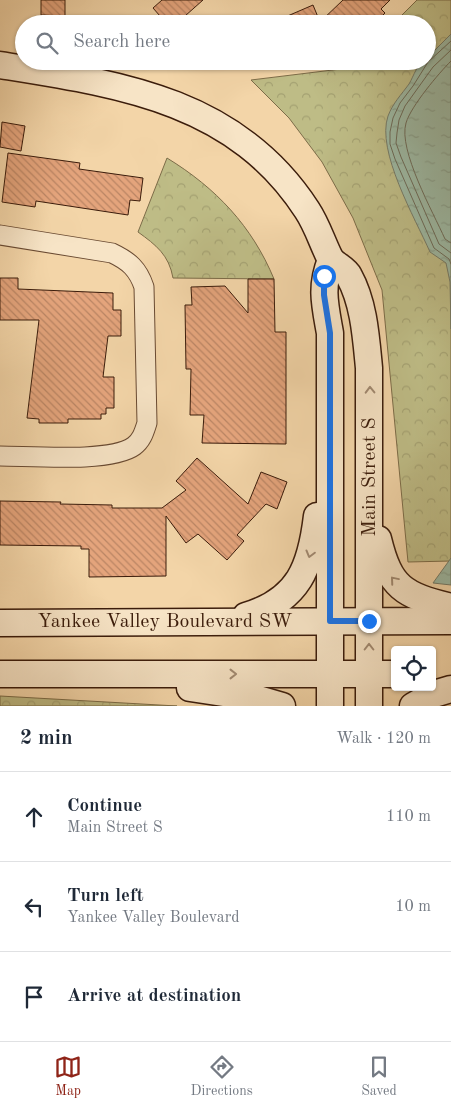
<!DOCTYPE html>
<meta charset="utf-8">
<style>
body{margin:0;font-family:"Old Standard TT",serif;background:#f6f6f7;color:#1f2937}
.controls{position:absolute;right:15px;bottom:15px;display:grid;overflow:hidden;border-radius:5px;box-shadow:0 1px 4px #0004}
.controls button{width:45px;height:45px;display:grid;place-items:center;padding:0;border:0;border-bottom:1px solid #e0e1e3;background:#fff;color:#1f2937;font:25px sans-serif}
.stop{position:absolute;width:15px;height:15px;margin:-11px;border:4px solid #1a73e8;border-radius:50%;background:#fff}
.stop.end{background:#1a73e8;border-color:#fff;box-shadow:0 1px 5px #0008}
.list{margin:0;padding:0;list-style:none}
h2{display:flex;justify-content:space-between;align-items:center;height:65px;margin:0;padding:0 20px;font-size:21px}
h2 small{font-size:16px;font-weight:400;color:#747a83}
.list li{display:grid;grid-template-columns:32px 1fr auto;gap:15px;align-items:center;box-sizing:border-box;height:90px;padding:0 20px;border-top:1px solid #e0e1e3}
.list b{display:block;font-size:19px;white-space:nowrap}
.list p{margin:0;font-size:16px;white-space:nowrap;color:#747a83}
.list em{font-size:16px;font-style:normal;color:#747a83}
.icon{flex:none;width:28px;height:28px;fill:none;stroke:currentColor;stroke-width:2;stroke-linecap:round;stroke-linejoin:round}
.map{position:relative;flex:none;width:451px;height:706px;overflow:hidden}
.search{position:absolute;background:#fff;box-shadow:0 1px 4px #0004;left:15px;right:15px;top:15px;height:55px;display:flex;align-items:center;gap:12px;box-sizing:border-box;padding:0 18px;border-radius:28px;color:#747a83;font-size:19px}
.sheet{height:335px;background:#fff}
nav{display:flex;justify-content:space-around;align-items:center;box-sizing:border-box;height:70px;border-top:1px solid #e0e1e3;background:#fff;font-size:14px;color:#747a83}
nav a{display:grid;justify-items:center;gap:2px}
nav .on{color:#8f2418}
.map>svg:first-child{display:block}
.park{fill:url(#park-crowns);stroke:#7c6c48}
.water{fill:url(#water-ripples);stroke:#757a67}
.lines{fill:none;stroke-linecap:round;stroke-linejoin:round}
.shore{stroke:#6c6a58;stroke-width:1}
.building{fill:url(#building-back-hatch);stroke:#3b1c0b}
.minor-casing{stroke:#694a32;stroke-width:21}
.secondary-casing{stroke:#3b1c0b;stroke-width:29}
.minor{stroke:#f7e4c6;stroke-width:19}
.secondary{stroke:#f7e4c6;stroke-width:26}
.oneway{stroke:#a28a72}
.route{stroke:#1a73e8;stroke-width:6}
.labels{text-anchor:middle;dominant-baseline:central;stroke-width:4;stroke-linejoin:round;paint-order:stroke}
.street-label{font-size:20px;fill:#3b1c0b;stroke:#f7e4c6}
</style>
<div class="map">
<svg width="451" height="706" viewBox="0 0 451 706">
<defs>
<pattern id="park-crowns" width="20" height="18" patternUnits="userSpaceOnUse" patternTransform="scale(1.25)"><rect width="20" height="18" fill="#bebc86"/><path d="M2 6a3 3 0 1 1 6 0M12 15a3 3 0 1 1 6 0" fill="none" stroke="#a4a172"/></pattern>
<pattern id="water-ripples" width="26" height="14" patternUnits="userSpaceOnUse" patternTransform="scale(1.25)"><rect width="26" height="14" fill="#9cb9a4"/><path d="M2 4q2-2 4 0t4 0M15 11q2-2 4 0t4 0" fill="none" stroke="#879e8c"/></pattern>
<pattern id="building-back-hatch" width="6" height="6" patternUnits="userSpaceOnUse" patternTransform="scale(1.25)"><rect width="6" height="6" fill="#e4a47c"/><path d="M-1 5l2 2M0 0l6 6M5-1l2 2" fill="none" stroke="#ba8564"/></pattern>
</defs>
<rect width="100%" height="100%" fill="#f3d5a8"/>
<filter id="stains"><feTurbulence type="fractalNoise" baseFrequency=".004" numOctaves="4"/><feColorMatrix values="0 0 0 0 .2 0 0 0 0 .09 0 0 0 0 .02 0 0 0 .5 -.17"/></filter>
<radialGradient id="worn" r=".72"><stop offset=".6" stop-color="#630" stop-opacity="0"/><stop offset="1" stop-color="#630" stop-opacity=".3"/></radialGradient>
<g class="park">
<polygon points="417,0 451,0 451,561 408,562 382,290 353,218 322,162 289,118 251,80 349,68 356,61 427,61 427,24 393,24"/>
<path d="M 167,158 C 216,188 252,226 274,279 L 173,278 C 169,255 156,245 138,232 Z"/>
<polygon points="0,696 177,706 0,706"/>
</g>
<g class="water">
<path d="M 451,34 L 451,329 L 450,282 L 446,263 L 430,252 C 415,218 376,151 388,116 C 393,103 401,95 409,84 C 414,76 417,62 427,61 L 427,58 Z"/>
<polygon points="451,558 451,585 433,583"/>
</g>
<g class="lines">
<g class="shore">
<polyline points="451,41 428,62 413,86 400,103 393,118 390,132 390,144 395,159 434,248 449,259 451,264"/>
<polyline points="451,50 433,67 405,106 399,120 397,133 396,143 401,157 439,244 451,253"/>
<path d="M 451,61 C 439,73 411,106 406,123 C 398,150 433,212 445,239 L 451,243"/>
</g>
</g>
<g class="building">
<polygon points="41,0 65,0 65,16 41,15"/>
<polygon points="162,0 203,0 176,24 167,24 153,8"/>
<polygon points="343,0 390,0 381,9 385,13 374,24 269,24 313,5 320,22"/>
<polygon points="2,122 25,126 21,151 0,147"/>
<polygon points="8,153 80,163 79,169 143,178 140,201 130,200 128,215 36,201 35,207 2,202"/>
<polygon points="0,278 18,278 18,289 113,293 113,310 121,310 121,336 108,336 103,377 114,377 114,408 106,408 106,414 101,414 101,419 68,419 68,423 39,423 39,419 27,418 39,320 0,320"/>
<polygon points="248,279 274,279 275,332 286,332 286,444 202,443 204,415 190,415 191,369 186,369 185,305 192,305 191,287 225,286 248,313"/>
<polygon points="197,458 248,504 261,472 287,482 277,509 266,504 237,535 244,541 227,560 198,534 186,543 166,516 166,576 89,577 89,549 81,549 81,546 0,545 0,501 61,502 60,504 112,505 112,508 162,508 186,490 176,481"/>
</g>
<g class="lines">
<g class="minor-casing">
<path id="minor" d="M 0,235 L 112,253 C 129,261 138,269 144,287 L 147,423 C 144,432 142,440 134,446 C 111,463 30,456 0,456"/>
</g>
<g class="secondary-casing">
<g id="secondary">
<path d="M 0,65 C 119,84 236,100 307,210 C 317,225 322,242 330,258 C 334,265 345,268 349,276 C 364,303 366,337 369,368 L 369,706"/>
<path d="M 378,539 C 390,588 403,595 451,607"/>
<path d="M 246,616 C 299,600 311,567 317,516"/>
<polyline points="0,623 451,621"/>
<polyline points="0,674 395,674"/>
<polyline points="190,688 251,697 282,706"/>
<path d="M 330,706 L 330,333 C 325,305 320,287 331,260"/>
<polyline points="413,706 434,694 451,689"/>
</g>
</g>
<use href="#minor" class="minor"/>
<use href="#secondary" class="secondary"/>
</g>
<defs><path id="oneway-chevron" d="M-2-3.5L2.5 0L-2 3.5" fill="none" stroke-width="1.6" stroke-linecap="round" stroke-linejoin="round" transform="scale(1.25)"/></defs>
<g class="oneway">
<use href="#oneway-chevron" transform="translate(370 390) rotate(-91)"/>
<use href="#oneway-chevron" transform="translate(310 554) rotate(105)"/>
<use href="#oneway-chevron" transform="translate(394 580) rotate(-130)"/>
<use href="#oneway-chevron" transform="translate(369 647) rotate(-90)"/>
<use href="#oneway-chevron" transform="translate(233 674)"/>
</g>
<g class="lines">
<polyline class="route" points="324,276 324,295 330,333 330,621 369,621"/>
</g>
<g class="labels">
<g class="street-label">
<text transform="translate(370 477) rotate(-90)">Main Street S</text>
<text x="165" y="622">Yankee Valley Boulevard SW</text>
</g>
</g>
<rect width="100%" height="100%" filter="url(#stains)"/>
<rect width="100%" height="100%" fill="url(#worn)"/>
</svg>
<div class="controls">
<button><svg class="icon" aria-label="locate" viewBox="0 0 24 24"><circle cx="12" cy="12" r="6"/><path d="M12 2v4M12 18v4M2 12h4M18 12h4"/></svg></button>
</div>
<div class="stop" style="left:324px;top:276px"></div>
<div class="stop end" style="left:369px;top:621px"></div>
<div class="search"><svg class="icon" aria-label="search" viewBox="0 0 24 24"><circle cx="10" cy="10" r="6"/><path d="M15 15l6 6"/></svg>Search here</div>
</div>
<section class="sheet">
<h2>2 min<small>Walk · 120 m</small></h2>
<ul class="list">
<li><svg class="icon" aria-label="ahead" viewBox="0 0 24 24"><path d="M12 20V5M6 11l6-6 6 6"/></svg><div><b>Continue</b><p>Main Street S</p></div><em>110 m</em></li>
<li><svg class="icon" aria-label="left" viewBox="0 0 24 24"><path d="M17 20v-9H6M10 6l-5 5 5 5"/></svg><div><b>Turn left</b><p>Yankee Valley Boulevard</p></div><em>10 m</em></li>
<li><svg class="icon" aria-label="arrive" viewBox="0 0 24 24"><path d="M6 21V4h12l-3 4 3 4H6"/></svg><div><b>Arrive at destination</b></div></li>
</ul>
</section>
<nav>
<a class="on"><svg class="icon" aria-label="map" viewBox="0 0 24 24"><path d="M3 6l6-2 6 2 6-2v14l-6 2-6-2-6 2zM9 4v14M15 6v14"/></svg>Map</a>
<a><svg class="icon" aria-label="directions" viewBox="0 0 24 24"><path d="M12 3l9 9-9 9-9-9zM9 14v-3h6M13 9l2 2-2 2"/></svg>Directions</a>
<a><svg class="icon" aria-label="saved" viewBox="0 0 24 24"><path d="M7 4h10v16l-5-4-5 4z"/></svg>Saved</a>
</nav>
